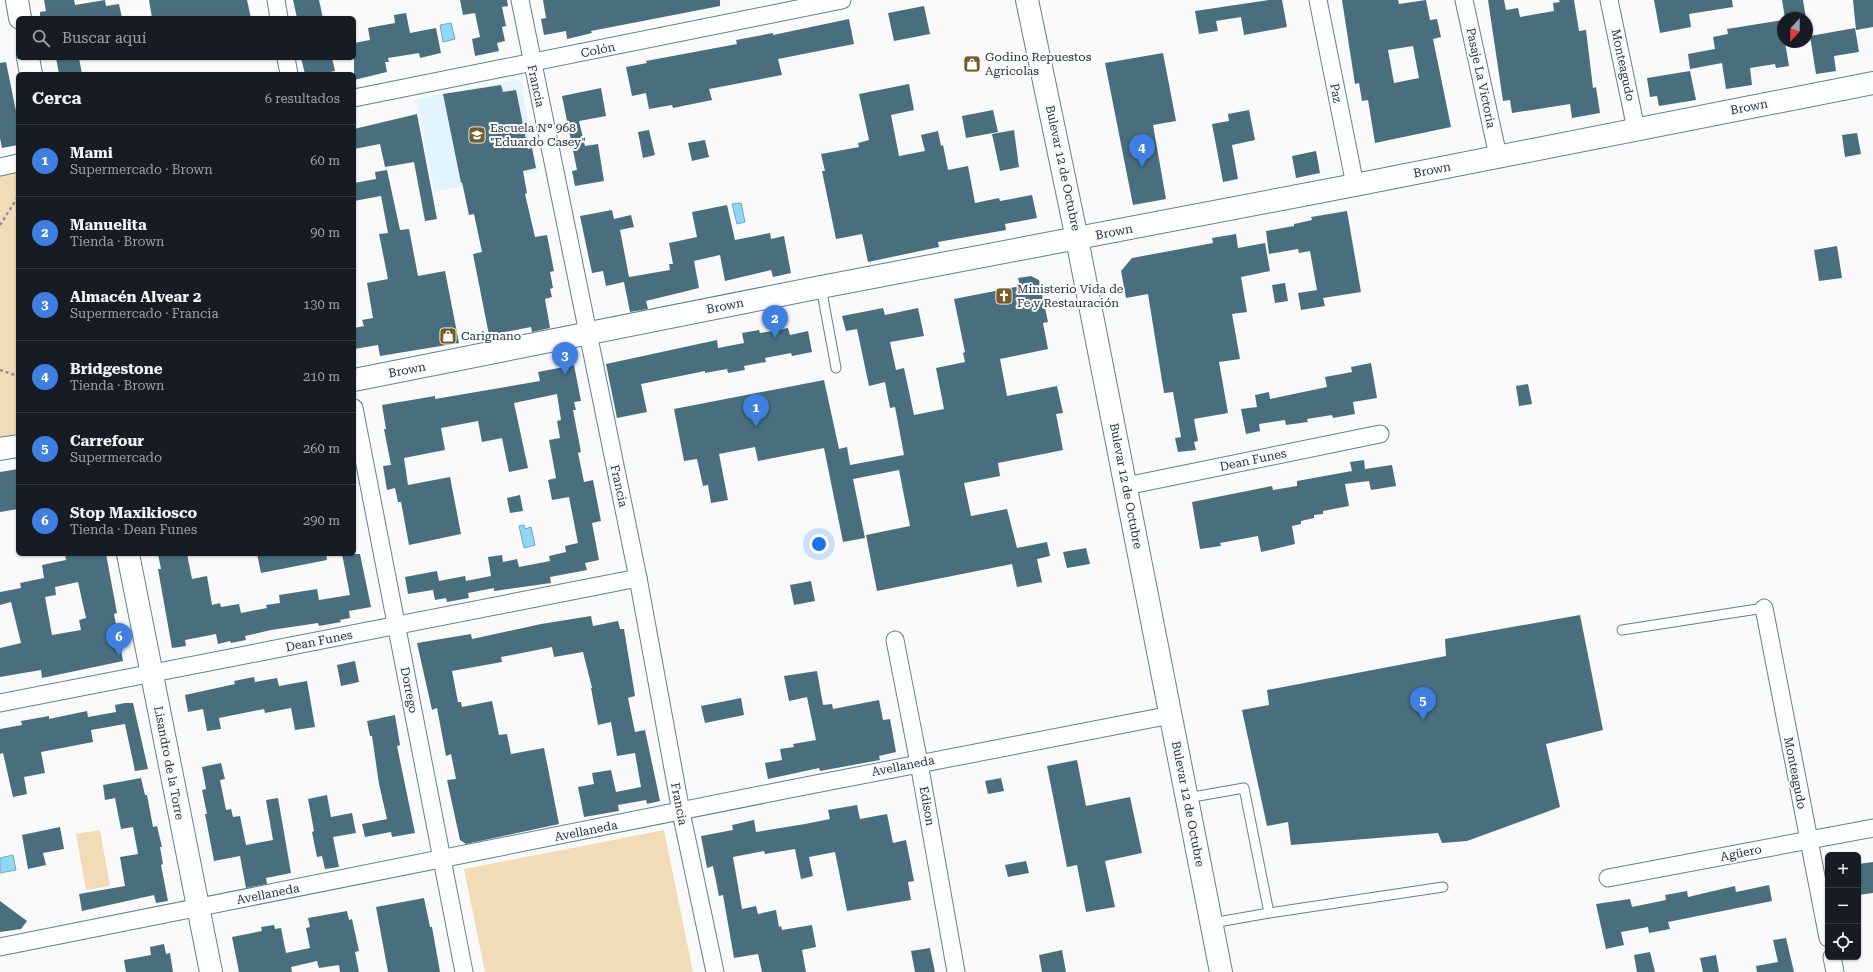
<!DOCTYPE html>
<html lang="es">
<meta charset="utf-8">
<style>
body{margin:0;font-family:"Roboto Serif",serif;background:#242831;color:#f1f3f6}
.controls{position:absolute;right:12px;bottom:12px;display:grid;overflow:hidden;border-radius:6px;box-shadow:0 1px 3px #0004}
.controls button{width:36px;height:36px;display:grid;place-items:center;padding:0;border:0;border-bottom:1px solid #363941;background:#171b24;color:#f1f3f6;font:20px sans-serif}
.compass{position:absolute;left:1777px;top:12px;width:36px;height:36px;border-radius:50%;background:#171b24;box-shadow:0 1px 3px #0004;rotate:202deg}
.you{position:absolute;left:819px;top:544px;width:14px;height:14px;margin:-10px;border:3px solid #fff;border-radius:50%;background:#1a73e8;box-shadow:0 0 0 6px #1a73e833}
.badge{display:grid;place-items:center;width:26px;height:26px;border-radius:50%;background:#b45309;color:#fff;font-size:13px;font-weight:700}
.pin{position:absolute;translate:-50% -33px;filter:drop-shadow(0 1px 2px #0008)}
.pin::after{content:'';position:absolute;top:21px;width:14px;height:12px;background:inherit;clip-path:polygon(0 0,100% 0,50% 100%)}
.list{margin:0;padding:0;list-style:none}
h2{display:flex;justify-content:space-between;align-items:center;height:52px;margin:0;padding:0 16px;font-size:17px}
h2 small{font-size:13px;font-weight:400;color:#9ea1a6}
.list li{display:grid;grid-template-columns:26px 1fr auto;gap:12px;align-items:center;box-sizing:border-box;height:72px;padding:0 16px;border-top:1px solid #363941}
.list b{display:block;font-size:15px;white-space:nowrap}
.list p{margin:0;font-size:13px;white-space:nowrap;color:#9ea1a6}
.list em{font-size:13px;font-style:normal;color:#9ea1a6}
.icon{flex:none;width:22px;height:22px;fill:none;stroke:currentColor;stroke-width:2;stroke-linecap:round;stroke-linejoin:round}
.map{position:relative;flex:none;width:1873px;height:972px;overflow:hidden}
.search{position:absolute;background:#171b24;box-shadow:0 1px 3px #0004;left:16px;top:16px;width:340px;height:44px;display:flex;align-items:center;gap:10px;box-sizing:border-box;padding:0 14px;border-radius:6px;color:#9ea1a6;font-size:15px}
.panel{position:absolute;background:#171b24;box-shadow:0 1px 3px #0004;left:16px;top:72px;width:340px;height:484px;border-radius:6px}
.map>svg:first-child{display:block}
.built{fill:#e2f5fe}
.green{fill:#f2dcb7}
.water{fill:#90d7f5;stroke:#70a6be}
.building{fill:#496f7f;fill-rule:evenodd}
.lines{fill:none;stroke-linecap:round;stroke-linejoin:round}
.service-casing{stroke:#5c8292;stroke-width:11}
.minor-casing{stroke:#5c8292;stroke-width:19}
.tertiary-casing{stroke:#5c8292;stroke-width:24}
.secondary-casing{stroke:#5c8292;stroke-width:24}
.trunk-casing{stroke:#5c8292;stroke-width:24}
.path{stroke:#889195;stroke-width:2.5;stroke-dasharray:3 3;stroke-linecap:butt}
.service{stroke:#fff;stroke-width:9}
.minor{stroke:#fff;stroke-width:17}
.tertiary{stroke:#fff;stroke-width:22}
.secondary{stroke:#fff;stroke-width:22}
.trunk{stroke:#fff;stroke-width:22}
.labels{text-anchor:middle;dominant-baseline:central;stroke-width:4;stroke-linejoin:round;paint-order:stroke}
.street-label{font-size:12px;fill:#24343c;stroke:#fafafa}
.poi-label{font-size:12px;fill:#24343c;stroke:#fafafa;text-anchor:start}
</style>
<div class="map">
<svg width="1873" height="972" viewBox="0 0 1873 972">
<rect width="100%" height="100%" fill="#fafafa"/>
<polygon class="built" points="520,79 538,172 434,192 416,99"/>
<g class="green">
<polygon points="18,169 18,435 0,439 0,173"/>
<polygon points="100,830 110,886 86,890 76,834"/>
<polygon points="664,830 693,972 485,972 464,869"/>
</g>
<g class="water">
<polygon points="451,23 455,39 443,42 440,25"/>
<polygon points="741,203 745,222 737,224 732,204"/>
<polygon points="524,525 525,529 531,527 535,545 524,548 519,526"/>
<polygon points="13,855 16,870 0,873 0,858"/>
</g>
<g class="building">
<polygon points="44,0 74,0 75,5 105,0 106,6 119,4 122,18 40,18 40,12 46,11"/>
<polygon points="149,0 247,0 251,18 152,18"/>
<polygon points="293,0 319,0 323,18 297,18"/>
<polygon points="460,0 507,0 508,6 502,7 506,26 502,27 505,41 497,43 499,51 475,56 472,39 480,37 475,13 463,15"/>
<polygon points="543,0 720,0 720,6 591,31 592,33 567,39 566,31 544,35 541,19 546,18"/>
<polygon points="1269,0 1282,0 1287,27 1244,35 1241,17 1216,21 1218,31 1199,34 1195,11"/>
<path d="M 1342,0 L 1398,0 L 1399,4 L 1426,0 L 1430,20 L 1437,19 L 1441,37 L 1433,39 L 1451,127 L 1375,143 L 1368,100 L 1362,101 L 1359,83 L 1355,84 ZM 1413,46 L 1419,78 L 1394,83 L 1388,50 Z"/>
<polygon points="1488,0 1504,0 1506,10 1518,8 1520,17 1554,11 1553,3 1560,2 1559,0 1574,0 1579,31 1586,30 1593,88 1596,87 1600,113 1572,118 1570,104 1512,113 1510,100 1503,101"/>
<polygon points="1654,0 1732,0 1733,7 1689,14 1691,27 1660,33"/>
<polygon points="1782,0 1803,0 1806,18 1785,18"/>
<polygon points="1853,0 1873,0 1873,27 1856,30"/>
<polygon points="924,6 930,34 894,41 888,13"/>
<polygon points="406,13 410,33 436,28 441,53 420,58 419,53 388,58 389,62 385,62 387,72 354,80 354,43 370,40 368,28 395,23 394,15"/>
<polygon points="849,19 854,44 778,59 782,75 709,89 712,100 673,108 672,105 649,109 646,93 632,96 626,67 647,63 646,61 737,44 736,40 773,33 773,35"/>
<polygon points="1783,20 1783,42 1785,42 1789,66 1776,68 1775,64 1750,68 1752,85 1726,89 1722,63 1690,69 1688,54 1715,49 1713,37 1728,34 1727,29"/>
<polygon points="1855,28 1859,52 1834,56 1836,71 1816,74 1810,36"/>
<polygon points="1163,53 1176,121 1153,125 1166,199 1133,205 1105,63"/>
<polygon points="56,58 79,58 82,74 59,74"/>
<polygon points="301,58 332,58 335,71 320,74 305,74"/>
<polygon points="6,62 18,121 18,145 2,148 0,138 0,63"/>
<polygon points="1690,71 1696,100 1659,106 1657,96 1650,97 1647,78"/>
<polygon points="909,84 914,110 891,115 899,156 925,151 921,135 938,131 941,146 943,145 948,170 968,166 975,203 999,198 1000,201 1032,195 1037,218 1005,224 1006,230 938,242 939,247 868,262 862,234 836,239 822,171 825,171 821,154 859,147 858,143 869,140 859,94"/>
<polygon points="501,85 503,92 516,90 528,149 532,148 536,168 523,171 527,193 525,194 535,237 547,235 554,271 550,272 553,288 550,289 552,297 545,299 550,328 532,332 531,327 489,335 473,254 482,252 474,214 469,215 462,182 461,183 443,94"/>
<polygon points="601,88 606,116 579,121 585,146 598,144 604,181 575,186 572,171 577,170 562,96"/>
<polygon points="993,110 998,132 966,138 962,116"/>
<polygon points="1249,110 1255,140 1232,145 1238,179 1223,182 1212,124 1229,121 1228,114"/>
<polygon points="417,114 437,219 425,221 414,162 385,167 380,144 354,149 354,129"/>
<polygon points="649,130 655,155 643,158 638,132"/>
<polygon points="1014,130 1019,167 1000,171 992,134"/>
<polygon points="1857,133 1861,154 1845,157 1842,135"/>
<polygon points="705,140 709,157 692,161 688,143"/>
<polygon points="1316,151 1320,173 1296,178 1292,156"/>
<polygon points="387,170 400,230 409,229 418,276 445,271 459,343 380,356 378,345 354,349 354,328 364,326 362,320 373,318 367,283 388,279 379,234 388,233 381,196 354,201 354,183 376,179 375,172"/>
<polygon points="727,205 735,240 770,233 771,239 784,236 791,273 773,277 771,270 725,281 720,255 694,261 699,288 646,301 648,309 630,312 624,282 606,286 603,271 592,273 580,216 612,210 614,219 631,215 634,227 620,230 629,277 670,270 669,264 673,264 669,243 697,237 692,212"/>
<polygon points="1347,211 1361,292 1323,298 1325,306 1301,310 1298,293 1317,290 1310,251 1299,253 1298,249 1269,254 1266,231 1294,226 1294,224 1312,220 1311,217"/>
<polygon points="1236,234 1238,248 1265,243 1270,271 1241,277 1247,312 1232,314 1240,359 1219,362 1228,413 1194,419 1198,441 1194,442 1196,450 1178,452 1175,438 1181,437 1173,392 1164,393 1148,294 1126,298 1121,271 1132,258 1213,243 1212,238"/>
<polygon points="1837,246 1842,278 1819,281 1814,250"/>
<polygon points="1031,276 1039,280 1048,322 1043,323 1048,349 1000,359 1007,396 1057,386 1063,413 1056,414 1063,450 998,463 1000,476 964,483 971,516 1007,509 1017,548 1047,542 1050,556 1037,559 1042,582 1017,587 1012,564 877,591 866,535 910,526 899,470 853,479 865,538 843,542 824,448 758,461 755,447 719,454 728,500 711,503 708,485 703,486 697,459 684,461 674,409 824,380 839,449 847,447 850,465 904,455 895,407 890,408 885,382 869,386 857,329 846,331 842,316 883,308 885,315 918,308 924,336 890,342 896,370 904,368 914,415 944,409 936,368 965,362 963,353 965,352 954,299 1020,286 1018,278"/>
<polygon points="1285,283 1288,301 1275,303 1272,285"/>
<polygon points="788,328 790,335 808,331 812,352 792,356 791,353 765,358 766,362 744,366 745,370 728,373 727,369 705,373 705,371 641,384 647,412 617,418 606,364 717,340 718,348 744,343 742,333 759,330 760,333"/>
<polygon points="1371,363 1377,398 1353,402 1355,414 1333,418 1332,415 1307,419 1308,422 1286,425 1285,420 1259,424 1260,431 1246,434 1241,409 1257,407 1255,395 1269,392 1270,399 1327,387 1325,377 1352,372 1351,367"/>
<polygon points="574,365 581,401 574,402 576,410 573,410 581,452 578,453 584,482 593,480 601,521 592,523 599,560 585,563 587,570 550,577 551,583 494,591 494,588 468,593 469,598 447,602 446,598 435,600 433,590 408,594 405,577 437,571 439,581 465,576 466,581 491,576 488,557 502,555 503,562 517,559 519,567 550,561 549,556 566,552 565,546 578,543 569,497 552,500 548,480 556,478 549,440 560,438 557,421 561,420 557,394 514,403 528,468 509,472 502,438 482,442 478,421 441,428 445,450 404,458 408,485 450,477 461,534 409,545 401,502 398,502 395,488 387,490 383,466 391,465 384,429 386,429 382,405 435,396 435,399 540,381 538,372"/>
<polygon points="1528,384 1532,404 1519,406 1516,386"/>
<polygon points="1364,460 1365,469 1392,465 1396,486 1371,490 1369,481 1345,484 1349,506 1323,511 1323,514 1314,515 1314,518 1301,521 1301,524 1292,526 1295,544 1261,552 1258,536 1220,543 1221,546 1200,549 1192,502 1272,486 1273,490 1297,486 1297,481 1352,471 1350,462"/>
<polygon points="18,469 18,509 0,512 0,472"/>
<polygon points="520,495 523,511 510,513 507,498"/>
<polygon points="1086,548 1090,564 1067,568 1063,552"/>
<path d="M 65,554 L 106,554 L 117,613 L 114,614 L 123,661 L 42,678 L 41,670 L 0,677 L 0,648 L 21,643 L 11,602 L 0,605 L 0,592 L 21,588 L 20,583 L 44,578 L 42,565 L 66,560 ZM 78,582 L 86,618 L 79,620 L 81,630 L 52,635 L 45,597 L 56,595 L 55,587 Z"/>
<polygon points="158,554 187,554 192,579 207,576 212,605 220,603 221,607 239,604 241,613 267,608 266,605 280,603 279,595 317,589 319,600 350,595 342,554 360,554 371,607 349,611 350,618 340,620 341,622 319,626 318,623 271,630 245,636 246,640 231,643 230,641 218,644 216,634 185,640 186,646 172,648 158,569 161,569"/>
<polygon points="257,554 326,554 327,560 261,573"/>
<polygon points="811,581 815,601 794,605 790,585"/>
<polygon points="1580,615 1603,730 1546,744 1560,807 1467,841 1442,843 1438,833 1291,845 1288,822 1267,826 1242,710 1269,705 1267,690 1446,656 1445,639"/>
<polygon points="591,616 593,626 618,621 620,629 624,629 635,696 628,698 635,732 645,730 660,801 647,804 646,800 618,805 619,811 584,817 578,787 594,784 592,773 611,770 616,792 641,787 635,753 617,756 611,722 598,725 591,688 592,688 583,652 554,657 552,647 501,657 502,662 452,671 458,702 461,702 462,707 492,701 499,735 507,734 511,754 544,748 559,824 466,844 460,840 447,780 456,779 451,754 446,756 437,708 432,710 417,643 471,634 472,639 541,624"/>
<polygon points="355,661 359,682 341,686 337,665"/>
<polygon points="817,671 823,705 832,704 833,709 879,700 883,720 890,719 896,752 879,756 880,760 820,771 819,768 768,779 765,763 782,760 780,749 794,747 793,744 816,740 807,697 789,701 784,676"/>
<polygon points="254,677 255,682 277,678 279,686 307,681 315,727 295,730 291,708 265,713 264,709 219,718 221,729 207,731 203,709 188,712 185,695 235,684 234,681"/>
<polygon points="741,698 744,715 705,723 701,706"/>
<polygon points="125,703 133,703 148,769 135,771 125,724 91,730 93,742 41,752 45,773 24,777 27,794 13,797 3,753 0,754 0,729 22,725 21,721 49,716 49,719 87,711 88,717 116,712 115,705"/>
<polygon points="395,715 400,745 397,746 415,833 392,837 391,832 365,837 362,824 387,819 379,784 372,736 370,736 367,721"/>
<polygon points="1077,760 1086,806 1130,797 1142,853 1105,861 1115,907 1086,912 1077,865 1067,867 1047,766"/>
<polygon points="221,763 225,779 220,780 226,810 231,809 233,817 240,816 246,845 273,840 266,800 278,798 291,873 266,878 267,884 246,888 240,856 214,861 205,814 207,814 202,790 206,789 202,767"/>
<polygon points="141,778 145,795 147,795 153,827 157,826 162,847 160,847 163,864 161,865 168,901 156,903 154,895 82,911 79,894 125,886 120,857 138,854 133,827 121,829 115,798 105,800 103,785"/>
<polygon points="1001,778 1004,791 988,794 985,781"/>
<polygon points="327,795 331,817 352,813 356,833 333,837 339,867 325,869 322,856 317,857 312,832 314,831 308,799"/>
<polygon points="857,805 860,819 887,814 893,843 906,840 914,881 908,882 911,900 847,911 835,852 809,857 813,876 801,879 795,849 765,854 764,851 733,857 742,909 756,906 758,914 776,910 779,927 781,926 782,930 812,925 816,947 802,950 806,972 762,972 758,954 734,958 723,895 719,896 713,866 707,868 701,836 733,830 732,825 754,820 756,832 805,824 830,819 828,810"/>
<polygon points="60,827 64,849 43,853 46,865 28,869 22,835"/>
<polygon points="1026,861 1029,873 1008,877 1005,865"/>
<polygon points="1873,862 1873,893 1858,895 1858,864"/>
<polygon points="1769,885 1772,901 1668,922 1670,929 1649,933 1648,927 1621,932 1624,945 1606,949 1596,904 1630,899 1632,907 1666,900 1665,895 1687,891 1688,897 1735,886 1736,892"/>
<polygon points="424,898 430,927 432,927 440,972 388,972 376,907"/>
<polygon points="0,901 27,921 21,929 0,932"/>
<polygon points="347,911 349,920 352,919 359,951 355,952 359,972 340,972 339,965 319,968 317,961 291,967 292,972 239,972 232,937 262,931 261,927 274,925 275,929 281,928 286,953 310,948 306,928 310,927 308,918"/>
<polygon points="1786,938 1794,972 1757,972 1756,966 1778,962 1773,940"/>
<polygon points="164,944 166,954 170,953 173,972 126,972 124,960 151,955 150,947"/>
<polygon points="930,948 935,972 915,972 911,951"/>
<polygon points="1062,950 1066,972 1042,972 1039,955"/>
<polygon points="1650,952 1655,972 1637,972 1634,955"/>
<polygon points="1716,955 1719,972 1703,972 1700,958"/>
</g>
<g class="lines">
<g class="service-casing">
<g id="service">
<polyline points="821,287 836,368"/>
<polyline points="1622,630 1764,608"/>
<polyline points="1187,798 1244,788 1269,913 1212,923"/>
<polyline points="1269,913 1443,887"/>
</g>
</g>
<g class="minor-casing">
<g id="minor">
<polyline points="276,0 279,18"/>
<polyline points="520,0 638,578 681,812 715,972"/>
<polyline points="1318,0 1355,185"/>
<polyline points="1464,0 1498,156"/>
<polyline points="1609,0 1636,129"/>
<polyline points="286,58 289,74"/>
<polyline points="354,98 842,0"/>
<polyline points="0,167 18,163"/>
<polyline points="354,408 464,972"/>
<polyline points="1126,486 1380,434"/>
<polyline points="1764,608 1828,938"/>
<polyline points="895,640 919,763 956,972"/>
<polyline points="0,703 638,578"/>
<polyline points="1608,878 1873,828"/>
<path d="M 0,947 C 390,870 780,789 1171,715"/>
<polyline points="1832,957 1835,972"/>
</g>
</g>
<g class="tertiary-casing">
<g id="tertiary">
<polyline points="354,380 821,287 1355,185 1873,83"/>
<polyline points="0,449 18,446"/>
</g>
</g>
<g class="secondary-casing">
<g id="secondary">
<polyline points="17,0 20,18"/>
<polyline points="28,58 31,74"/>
<polyline points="128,554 211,972"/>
</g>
</g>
<g class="trunk-casing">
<polyline id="trunk" points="1027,0 1077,239 1221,972"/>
</g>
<g class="path">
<polyline points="0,225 18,197"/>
<polyline points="0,370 18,376"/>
</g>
<use href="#service" class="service"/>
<use href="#minor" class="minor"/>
<use href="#tertiary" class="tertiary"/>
<use href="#secondary" class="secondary"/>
<use href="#trunk" class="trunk"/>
</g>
<defs>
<g id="shop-square" transform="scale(0.9)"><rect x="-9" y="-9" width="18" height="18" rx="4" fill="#755c2d" stroke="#fafafa"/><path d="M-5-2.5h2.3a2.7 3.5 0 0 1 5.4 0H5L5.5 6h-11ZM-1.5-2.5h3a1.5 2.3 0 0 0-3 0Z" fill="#fff"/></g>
<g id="school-square" transform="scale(0.9)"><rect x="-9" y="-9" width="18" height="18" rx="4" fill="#755c2d" stroke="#fafafa"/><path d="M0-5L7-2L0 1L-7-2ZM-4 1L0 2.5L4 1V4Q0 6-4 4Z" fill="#fff"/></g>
<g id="church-square" transform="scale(0.9)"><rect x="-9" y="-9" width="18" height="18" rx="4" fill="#755c2d" stroke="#fafafa"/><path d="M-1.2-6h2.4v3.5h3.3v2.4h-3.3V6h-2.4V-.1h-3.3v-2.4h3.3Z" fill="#fff"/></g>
</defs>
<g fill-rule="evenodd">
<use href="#shop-square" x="972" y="64"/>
<use href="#school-square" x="477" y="135"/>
<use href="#church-square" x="1004" y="296"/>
<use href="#shop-square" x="448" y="336"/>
</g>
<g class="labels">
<g class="street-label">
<text transform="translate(598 50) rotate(-12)">Colón</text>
<text transform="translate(1623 65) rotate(78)">Monteagudo</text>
<text transform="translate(1481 78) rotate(78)">Pasaje La Victoria</text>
<text transform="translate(536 86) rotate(78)">Francia</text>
<text transform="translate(1336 93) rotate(79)">Paz</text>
<text transform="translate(1749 107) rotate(-11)">Brown</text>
<text transform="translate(1063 168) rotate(78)">Bulevar 12 de Octubre</text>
<text transform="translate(1432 170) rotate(-11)">Brown</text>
<text transform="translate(1114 232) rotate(-11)">Brown</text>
<text transform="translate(725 306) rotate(-11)">Brown</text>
<text transform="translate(407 370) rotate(-11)">Brown</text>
<text transform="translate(1253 460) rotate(-12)">Dean Funes</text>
<text transform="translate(619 486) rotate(78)">Francia</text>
<text transform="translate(1126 486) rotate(79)">Bulevar 12 de Octubre</text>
<text transform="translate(319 641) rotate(-11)">Dean Funes</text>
<text transform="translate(409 690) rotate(79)">Dorrego</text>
<text transform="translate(169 763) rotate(79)">Lisandro de la Torre</text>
<text transform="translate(903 766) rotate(-11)">Avellaneda</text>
<text transform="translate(1795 773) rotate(79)">Monteagudo</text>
<text transform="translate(679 804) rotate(79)">Francia</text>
<text transform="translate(1188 804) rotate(79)">Bulevar 12 de Octubre</text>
<text transform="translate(927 806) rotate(80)">Edison</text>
<text transform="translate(586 831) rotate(-11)">Avellaneda</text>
<text transform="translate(1741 853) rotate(-11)">Agüero</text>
<text transform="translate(268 894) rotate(-11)">Avellaneda</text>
</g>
<g class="poi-label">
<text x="985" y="57">Godino Repuestos<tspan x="985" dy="14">Agricolas</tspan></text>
<text x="490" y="128">Escuela N° 968<tspan x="490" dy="14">"Eduardo Casey"</tspan></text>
<text x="1017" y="289">Ministerio Vida de<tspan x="1017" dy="14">Fe y Restauración</tspan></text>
<text x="461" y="336">Carignano</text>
</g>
</g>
</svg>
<div class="controls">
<button>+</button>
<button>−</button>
<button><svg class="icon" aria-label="locate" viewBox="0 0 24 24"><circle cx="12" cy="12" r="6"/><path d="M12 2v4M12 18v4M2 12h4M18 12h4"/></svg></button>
</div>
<svg class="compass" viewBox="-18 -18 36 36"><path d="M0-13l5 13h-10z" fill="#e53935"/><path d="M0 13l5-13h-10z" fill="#9ea1a6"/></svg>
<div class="you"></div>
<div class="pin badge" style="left:756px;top:427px;background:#3f7fe0">1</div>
<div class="pin badge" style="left:775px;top:338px;background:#3f7fe0">2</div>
<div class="pin badge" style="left:565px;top:375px;background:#3f7fe0">3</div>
<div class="pin badge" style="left:1142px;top:167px;background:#3f7fe0">4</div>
<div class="pin badge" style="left:1423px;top:720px;background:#3f7fe0">5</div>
<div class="pin badge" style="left:119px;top:656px;background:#3f7fe0">6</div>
<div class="search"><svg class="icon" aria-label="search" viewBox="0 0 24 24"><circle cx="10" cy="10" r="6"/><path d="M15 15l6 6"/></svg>Buscar aquí</div>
<section class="panel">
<h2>Cerca<small>6 resultados</small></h2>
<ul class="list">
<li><span class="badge" style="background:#3f7fe0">1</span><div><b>Mami</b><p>Supermercado · Brown</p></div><em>60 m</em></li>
<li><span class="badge" style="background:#3f7fe0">2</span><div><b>Manuelita</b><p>Tienda · Brown</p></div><em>90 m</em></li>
<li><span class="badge" style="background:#3f7fe0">3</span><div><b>Almacén Alvear 2</b><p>Supermercado · Francia</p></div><em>130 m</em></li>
<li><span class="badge" style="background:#3f7fe0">4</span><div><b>Bridgestone</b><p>Tienda · Brown</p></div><em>210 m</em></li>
<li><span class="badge" style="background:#3f7fe0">5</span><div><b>Carrefour</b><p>Supermercado</p></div><em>260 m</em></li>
<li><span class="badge" style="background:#3f7fe0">6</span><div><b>Stop Maxikiosco</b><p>Tienda · Dean Funes</p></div><em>290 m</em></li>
</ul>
</section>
</div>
